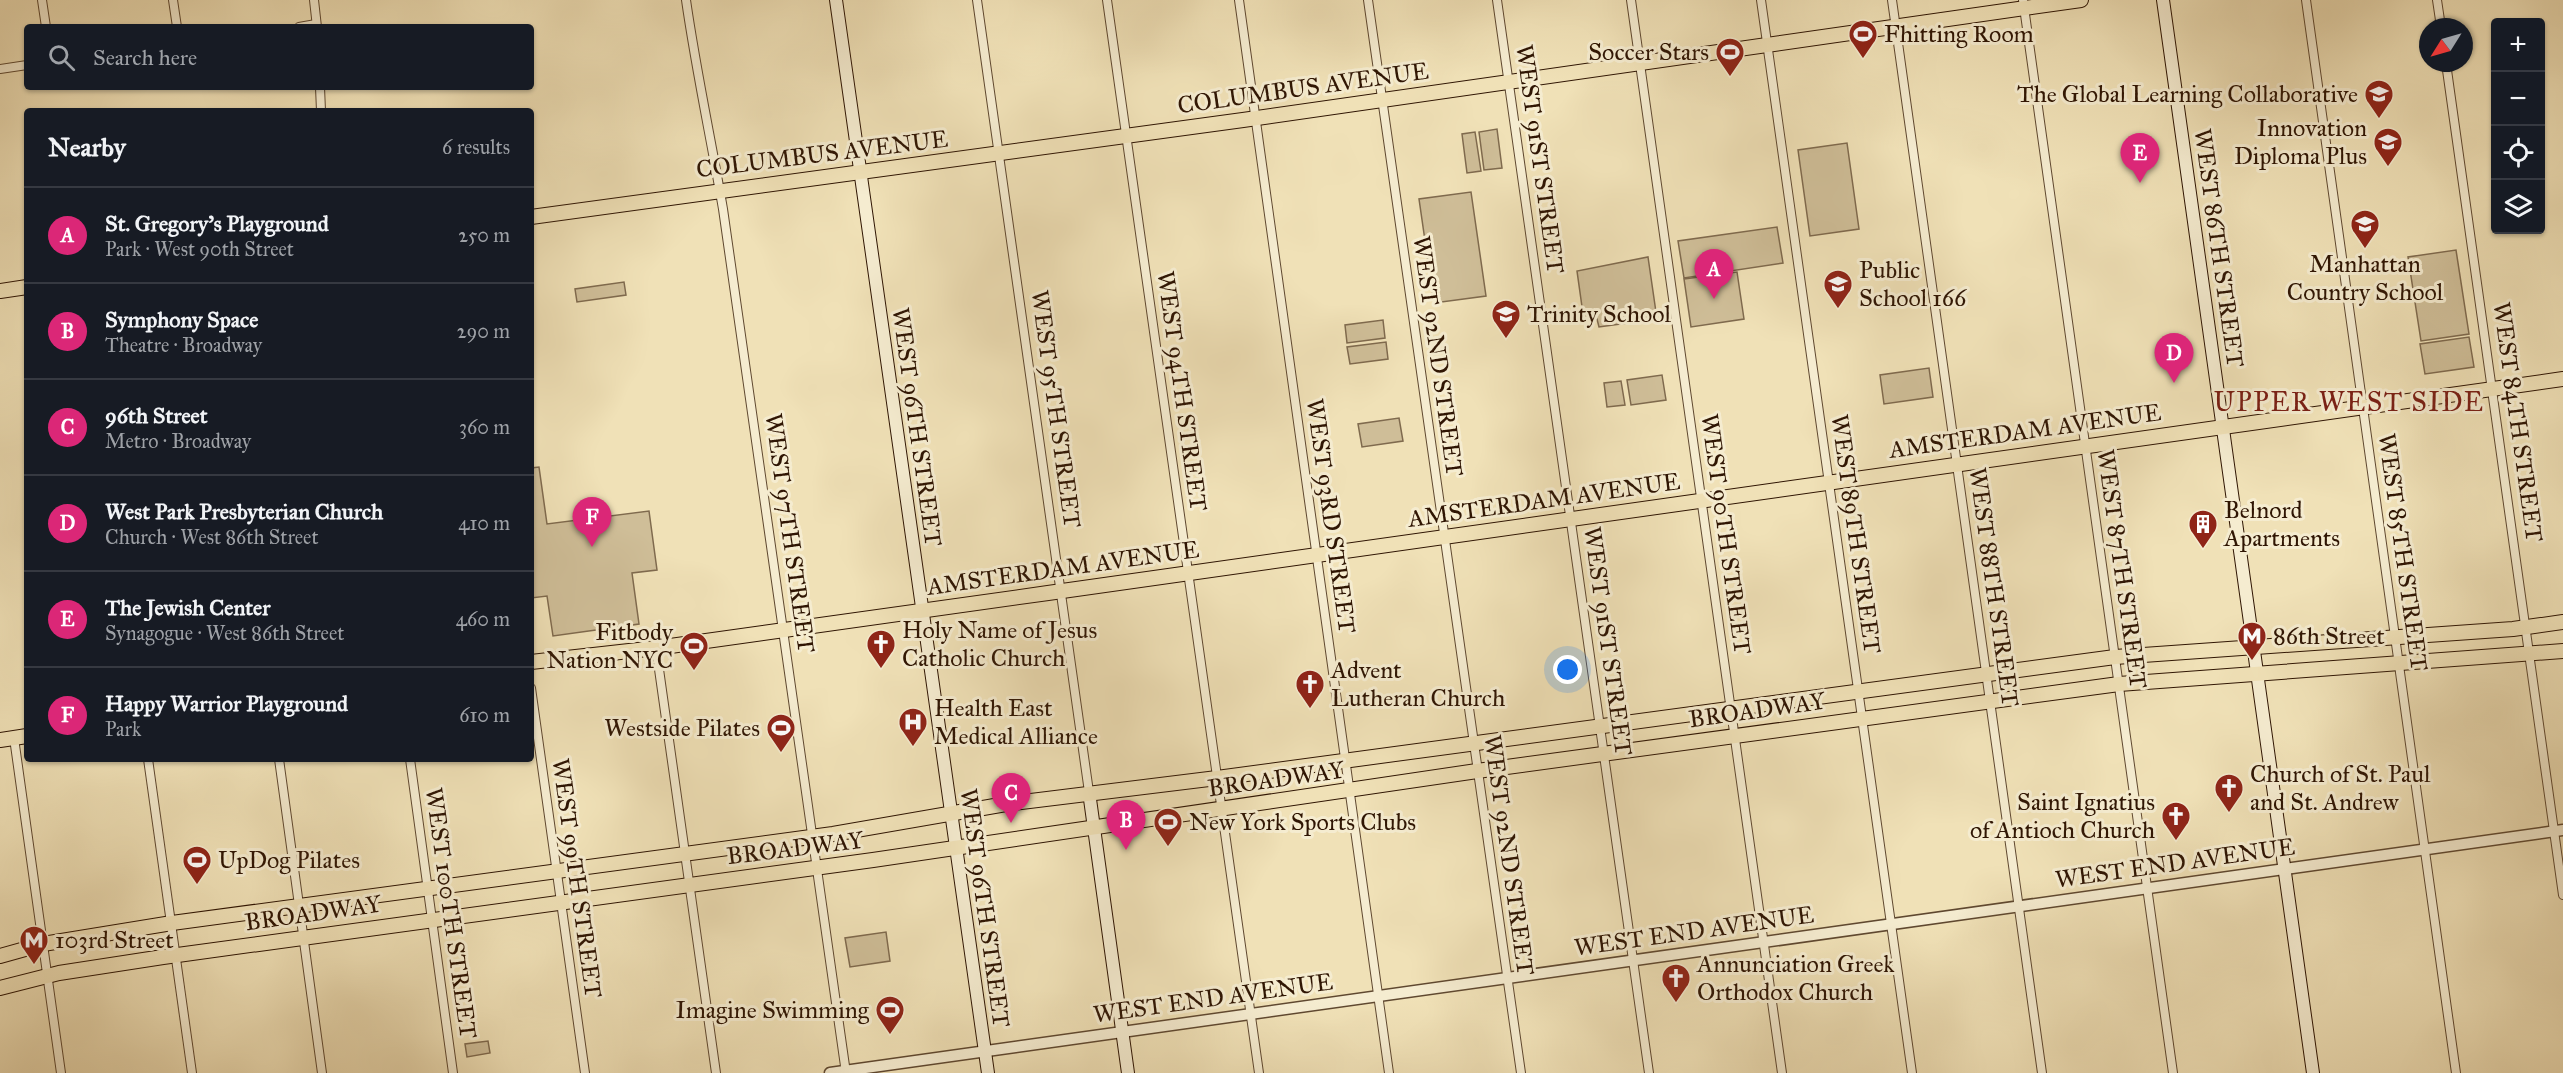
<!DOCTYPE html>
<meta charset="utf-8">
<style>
body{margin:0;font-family:"IM FELL Great Primer",serif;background:#20242c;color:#f1f3f6}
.controls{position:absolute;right:18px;top:18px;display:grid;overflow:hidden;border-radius:6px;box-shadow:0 2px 4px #0004}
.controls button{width:54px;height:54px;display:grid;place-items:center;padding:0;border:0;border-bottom:2px solid #363941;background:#171b24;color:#f1f3f6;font:30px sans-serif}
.compass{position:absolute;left:2419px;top:18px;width:54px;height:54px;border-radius:50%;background:#171b24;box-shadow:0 2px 4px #0004;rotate:233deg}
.you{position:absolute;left:1568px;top:670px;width:21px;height:21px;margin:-15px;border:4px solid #fff;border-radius:50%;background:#1a73e8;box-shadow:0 0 0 9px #1a73e833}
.badge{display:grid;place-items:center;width:39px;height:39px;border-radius:50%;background:#db2777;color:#fff;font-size:20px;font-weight:700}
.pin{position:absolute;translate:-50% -50px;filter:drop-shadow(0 2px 3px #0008)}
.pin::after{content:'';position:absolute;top:32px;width:21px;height:18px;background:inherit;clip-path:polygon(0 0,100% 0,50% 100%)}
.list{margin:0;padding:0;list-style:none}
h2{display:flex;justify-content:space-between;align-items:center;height:78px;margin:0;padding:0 24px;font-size:26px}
h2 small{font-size:20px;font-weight:400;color:#9ea1a6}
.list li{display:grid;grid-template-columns:39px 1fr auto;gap:18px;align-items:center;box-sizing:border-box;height:96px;padding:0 24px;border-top:2px solid #363941}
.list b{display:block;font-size:22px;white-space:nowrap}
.list p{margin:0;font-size:20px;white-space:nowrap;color:#9ea1a6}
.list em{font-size:20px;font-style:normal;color:#9ea1a6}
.icon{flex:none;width:33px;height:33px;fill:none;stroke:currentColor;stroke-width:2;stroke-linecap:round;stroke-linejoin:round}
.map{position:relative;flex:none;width:2563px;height:1073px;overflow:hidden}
.search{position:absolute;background:#171b24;box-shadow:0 2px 4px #0004;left:24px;top:24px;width:510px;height:66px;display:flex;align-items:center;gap:15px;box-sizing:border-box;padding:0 21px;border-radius:6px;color:#9ea1a6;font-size:22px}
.panel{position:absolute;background:#171b24;box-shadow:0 2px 4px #0004;left:24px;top:108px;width:510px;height:654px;border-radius:6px}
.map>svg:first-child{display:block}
.green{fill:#cfbe98;stroke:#7f6a4e;stroke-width:1.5}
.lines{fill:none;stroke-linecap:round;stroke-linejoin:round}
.minor-casing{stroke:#5f4830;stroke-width:10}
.tertiary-casing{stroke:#5f4830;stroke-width:13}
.secondary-casing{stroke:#2f1503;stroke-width:14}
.primary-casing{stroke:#2f1503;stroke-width:16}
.minor{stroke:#f5ecd0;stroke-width:8}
.tertiary{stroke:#f5ecd0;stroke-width:10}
.secondary{stroke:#f5ecd0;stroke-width:12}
.primary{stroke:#f0e1b7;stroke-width:14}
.labels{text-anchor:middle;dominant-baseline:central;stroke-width:6;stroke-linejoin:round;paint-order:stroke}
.poi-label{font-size:24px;fill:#2f1503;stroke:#f5ecd0;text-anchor:start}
.street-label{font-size:24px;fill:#2f1503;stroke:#f5ecd0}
.quarter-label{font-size:27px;letter-spacing:1.5px;fill:#7a1f14;stroke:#f5ecd0}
</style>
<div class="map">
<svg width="2563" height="1073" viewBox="0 0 2563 1073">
<rect width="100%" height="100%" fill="#f0e1b7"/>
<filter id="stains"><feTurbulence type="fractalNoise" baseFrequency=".00333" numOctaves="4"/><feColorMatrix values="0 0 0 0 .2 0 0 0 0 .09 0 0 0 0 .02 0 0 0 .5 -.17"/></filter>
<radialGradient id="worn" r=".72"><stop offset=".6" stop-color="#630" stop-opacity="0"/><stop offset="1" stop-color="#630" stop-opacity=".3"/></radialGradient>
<g class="green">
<polygon points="1497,129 1502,168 1484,170 1479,132"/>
<polygon points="1475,132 1481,171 1467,173 1462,134"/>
<polygon points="1847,143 1859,229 1810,236 1798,150"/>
<polygon points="1471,192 1486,296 1434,303 1419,199"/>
<polygon points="1777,227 1783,263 1684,278 1678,241"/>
<polygon points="2456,250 2469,334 2421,341 2408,257"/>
<polygon points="1648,257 1657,319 1599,327 1597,319 1584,321 1577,271"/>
<polygon points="1737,272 1744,319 1691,327 1684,279"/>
<polygon points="624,282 626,295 577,302 575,289"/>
<polygon points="1383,320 1385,338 1347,343 1345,325"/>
<polygon points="2469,337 2474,367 2425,374 2420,344"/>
<polygon points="1386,342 1388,359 1350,364 1347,347"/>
<polygon points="1929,368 1933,397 1884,404 1880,375"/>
<polygon points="1662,375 1666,400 1631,405 1627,380"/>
<polygon points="1621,381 1625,405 1607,407 1604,383"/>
<polygon points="1399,418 1403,441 1362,447 1358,424"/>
<polygon points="539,467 547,524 649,511 657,570 632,573 639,624 553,636 547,596 531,598 531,468"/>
<polygon points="886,932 890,961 850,967 845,938"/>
<polygon points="488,1041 490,1053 467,1057 465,1044"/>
</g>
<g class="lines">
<g class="minor-casing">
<g id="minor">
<polyline points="42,0 46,27"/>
<polyline points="173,0 177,27"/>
<polyline points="314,0 317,27"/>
<path d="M 686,0 C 696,70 711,139 723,209 L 846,1073"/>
<polyline points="977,0 1089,792"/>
<polyline points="1107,0 1259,1073"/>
<polyline points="1239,0 1389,1073"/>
<polyline points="1368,0 1521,1073"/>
<polyline points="1497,0 1649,1073"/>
<polyline points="1631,0 1782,1073"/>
<polyline points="1761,0 1912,1073"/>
<polyline points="1892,0 2042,1073"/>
<polyline points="2023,0 2173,1073"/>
<polyline points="2306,0 2456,1073"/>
<polyline points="2437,0 2441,27"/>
<polyline points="299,27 316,24"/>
<polyline points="2446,63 2563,895"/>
<polyline points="0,69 27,65"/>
<polyline points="320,87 321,111"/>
<polyline points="656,648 716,1073"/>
<polyline points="531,688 585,1073"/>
<polyline points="14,738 61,1073"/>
<polyline points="148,759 192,1073"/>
<polyline points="279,759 322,1073"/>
<polyline points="410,759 453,1073"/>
</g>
</g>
<g class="tertiary-casing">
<polyline id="tertiary" points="830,1073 2563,830"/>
</g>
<g class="secondary-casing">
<g id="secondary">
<polyline points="836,0 988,1073"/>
<polyline points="2163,0 2313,1073"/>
<polyline points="1089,792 1128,1073"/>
</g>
</g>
<g class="primary-casing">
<g id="primary">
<polyline points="531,217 1243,120 2081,0"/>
<polyline points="0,291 27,287"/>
<polyline points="531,662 656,648 1048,593 2563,379"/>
<polyline points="0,740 27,736"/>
<polyline points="0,956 43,944 172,923 833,834 1006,804 1217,778 2115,657 2513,629 2563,622"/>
<polyline points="0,988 59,973 163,957 873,860 1477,771 2119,684 2563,651"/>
</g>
</g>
<use href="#minor" class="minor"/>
<use href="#tertiary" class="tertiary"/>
<use href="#secondary" class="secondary"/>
<use href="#primary" class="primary"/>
</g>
<defs>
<g id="stadium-pin" transform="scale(1.5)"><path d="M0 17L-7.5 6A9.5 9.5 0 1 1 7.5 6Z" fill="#8f2418" stroke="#f5ecd0"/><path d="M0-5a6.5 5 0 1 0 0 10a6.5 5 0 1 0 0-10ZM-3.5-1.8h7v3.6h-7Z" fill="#fff"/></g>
<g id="school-pin" transform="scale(1.5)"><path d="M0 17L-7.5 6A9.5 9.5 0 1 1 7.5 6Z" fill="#8f2418" stroke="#f5ecd0"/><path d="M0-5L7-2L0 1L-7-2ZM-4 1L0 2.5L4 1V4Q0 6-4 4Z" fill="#fff"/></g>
<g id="building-pin" transform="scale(1.5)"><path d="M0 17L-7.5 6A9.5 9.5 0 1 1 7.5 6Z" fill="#8f2418" stroke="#f5ecd0"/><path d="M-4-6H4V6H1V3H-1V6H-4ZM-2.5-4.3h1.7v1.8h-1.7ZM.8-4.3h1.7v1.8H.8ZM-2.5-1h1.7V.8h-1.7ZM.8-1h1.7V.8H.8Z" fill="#fff"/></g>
<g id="metro-pin" transform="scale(1.5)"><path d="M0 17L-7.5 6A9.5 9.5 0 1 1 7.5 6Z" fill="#8f2418" stroke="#f5ecd0"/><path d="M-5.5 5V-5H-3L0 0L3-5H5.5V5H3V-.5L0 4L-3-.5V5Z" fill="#fff"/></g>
<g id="church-pin" transform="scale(1.5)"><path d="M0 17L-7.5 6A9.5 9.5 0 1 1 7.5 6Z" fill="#8f2418" stroke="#f5ecd0"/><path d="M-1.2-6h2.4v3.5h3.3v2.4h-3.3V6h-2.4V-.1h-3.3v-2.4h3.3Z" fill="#fff"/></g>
<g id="hospital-pin" transform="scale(1.5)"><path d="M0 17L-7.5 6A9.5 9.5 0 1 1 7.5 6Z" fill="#8f2418" stroke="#f5ecd0"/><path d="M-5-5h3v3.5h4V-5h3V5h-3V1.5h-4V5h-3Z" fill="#fff"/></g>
</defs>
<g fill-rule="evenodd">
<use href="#stadium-pin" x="1863" y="34"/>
<use href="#stadium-pin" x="1730" y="52"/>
<use href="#school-pin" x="2379" y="94"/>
<use href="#school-pin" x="2388" y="142"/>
<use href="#school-pin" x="2365" y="224"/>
<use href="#school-pin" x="1838" y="284"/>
<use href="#school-pin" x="1506" y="314"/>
<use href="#building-pin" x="2203" y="524"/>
<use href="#metro-pin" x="2252" y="636"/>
<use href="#church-pin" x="881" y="644"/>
<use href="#stadium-pin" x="694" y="646"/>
<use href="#church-pin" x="1310" y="684"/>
<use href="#hospital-pin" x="913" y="722"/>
<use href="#stadium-pin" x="781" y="728"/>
<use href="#church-pin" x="2229" y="788"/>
<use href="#church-pin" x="2176" y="816"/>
<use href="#stadium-pin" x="1168" y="822"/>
<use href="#stadium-pin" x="197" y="860"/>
<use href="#metro-pin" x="34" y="940"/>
<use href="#church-pin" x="1676" y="978"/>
<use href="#stadium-pin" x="890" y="1010"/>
</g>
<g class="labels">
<g class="poi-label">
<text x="1884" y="34">Fhitting Room</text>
<text x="1709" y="52" text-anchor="end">Soccer Stars</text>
<text x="2358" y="94" text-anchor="end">The Global Learning Collaborative</text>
<text x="2367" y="128" text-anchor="end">Innovation<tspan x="2367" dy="28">Diploma Plus</tspan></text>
<text x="2365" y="264" text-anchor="middle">Manhattan<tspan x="2365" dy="28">Country School</tspan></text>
<text x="1859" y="270">Public<tspan x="1859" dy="28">School 166</tspan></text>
<text x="1527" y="314">Trinity School</text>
<text x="2224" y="510">Belnord<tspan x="2224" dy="28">Apartments</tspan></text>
<text x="902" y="630">Holy Name of Jesus<tspan x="902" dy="28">Catholic Church</tspan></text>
<text x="673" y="632" text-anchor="end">Fitbody<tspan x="673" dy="28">Nation NYC</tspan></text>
<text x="2273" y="636">86th Street</text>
<text x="1331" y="670">Advent<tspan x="1331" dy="28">Lutheran Church</tspan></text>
<text x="934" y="708">Health East<tspan x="934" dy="28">Medical Alliance</tspan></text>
<text x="760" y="728" text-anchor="end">Westside Pilates</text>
<text x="2250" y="774">Church of St. Paul<tspan x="2250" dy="28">and St. Andrew</tspan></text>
<text x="2155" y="802" text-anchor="end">Saint Ignatius<tspan x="2155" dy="28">of Antioch Church</tspan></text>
<text x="1189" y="822">New York Sports Clubs</text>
<text x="218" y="860">UpDog Pilates</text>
<text x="55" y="940">103rd Street</text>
<text x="1697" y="964">Annunciation Greek<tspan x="1697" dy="28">Orthodox Church</tspan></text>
<text x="869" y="1010" text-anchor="end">Imagine Swimming</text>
</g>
<g class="street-label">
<text transform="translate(1303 88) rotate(-8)">COLUMBUS AVENUE</text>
<text transform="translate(822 154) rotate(-7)">COLUMBUS AVENUE</text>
<text transform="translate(1540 159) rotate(82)">WEST 91ST STREET</text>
<text transform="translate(2219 248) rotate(82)">WEST 86TH STREET</text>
<text transform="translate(1438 356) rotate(82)">WEST 92ND STREET</text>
<text transform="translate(1182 391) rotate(82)">WEST 94TH STREET</text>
<text transform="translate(1056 409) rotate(82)">WEST 95TH STREET</text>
<text transform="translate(2518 422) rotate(82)">WEST 84TH STREET</text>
<text transform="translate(917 427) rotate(82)">WEST 96TH STREET</text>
<text transform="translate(2025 431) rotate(-8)">AMSTERDAM AVENUE</text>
<text transform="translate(1544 500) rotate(-8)">AMSTERDAM AVENUE</text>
<text transform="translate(1331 516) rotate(82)">WEST 93RD STREET</text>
<text transform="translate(790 533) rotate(82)">WEST 97TH STREET</text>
<text transform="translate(1726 534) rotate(82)">WEST 90TH STREET</text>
<text transform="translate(1856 534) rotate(82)">WEST 89TH STREET</text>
<text transform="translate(2403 552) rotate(82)">WEST 85TH STREET</text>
<text transform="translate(1063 568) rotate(-8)">AMSTERDAM AVENUE</text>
<text transform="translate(2122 569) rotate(82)">WEST 87TH STREET</text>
<text transform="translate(1994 587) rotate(82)">WEST 88TH STREET</text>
<text transform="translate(1608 641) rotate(82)">WEST 91ST STREET</text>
<text transform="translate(1757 710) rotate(-8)">BROADWAY</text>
<text transform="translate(1276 779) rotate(-8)">BROADWAY</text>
<text transform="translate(795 848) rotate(-7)">BROADWAY</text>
<text transform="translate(1509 855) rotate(82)">WEST 92ND STREET</text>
<text transform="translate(2175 863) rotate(-8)">WEST END AVENUE</text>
<text transform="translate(577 878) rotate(82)">WEST 99TH STREET</text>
<text transform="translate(985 908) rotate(82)">WEST 96TH STREET</text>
<text transform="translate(313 913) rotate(-8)">BROADWAY</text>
<text transform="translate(451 913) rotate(82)">WEST 100TH STREET</text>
<text transform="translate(1694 931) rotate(-8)">WEST END AVENUE</text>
<text transform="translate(1213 998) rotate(-8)">WEST END AVENUE</text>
</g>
<g class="quarter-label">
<text x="2349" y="401">UPPER WEST SIDE</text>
</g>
</g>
<rect width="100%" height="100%" filter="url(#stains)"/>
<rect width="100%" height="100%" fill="url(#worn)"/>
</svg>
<div class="controls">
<button>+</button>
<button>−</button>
<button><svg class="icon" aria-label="locate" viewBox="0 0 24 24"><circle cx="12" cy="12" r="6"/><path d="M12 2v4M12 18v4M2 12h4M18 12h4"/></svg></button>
<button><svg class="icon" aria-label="layers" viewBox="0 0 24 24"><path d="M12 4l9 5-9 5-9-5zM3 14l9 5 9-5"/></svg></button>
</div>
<svg class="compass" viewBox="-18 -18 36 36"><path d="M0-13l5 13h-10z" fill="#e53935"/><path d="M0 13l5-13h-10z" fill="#9ea1a6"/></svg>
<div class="you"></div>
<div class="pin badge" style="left:1714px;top:299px">A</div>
<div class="pin badge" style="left:1126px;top:850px">B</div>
<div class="pin badge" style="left:1011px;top:823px">C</div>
<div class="pin badge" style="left:2174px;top:383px">D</div>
<div class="pin badge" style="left:2140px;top:183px">E</div>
<div class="pin badge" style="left:592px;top:547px">F</div>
<div class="search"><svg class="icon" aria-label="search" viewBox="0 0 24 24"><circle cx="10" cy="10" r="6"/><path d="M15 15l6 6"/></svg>Search here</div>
<section class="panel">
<h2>Nearby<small>6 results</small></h2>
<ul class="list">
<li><span class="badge">A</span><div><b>St. Gregory's Playground</b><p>Park · West 90th Street</p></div><em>250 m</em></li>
<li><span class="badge">B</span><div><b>Symphony Space</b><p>Theatre · Broadway</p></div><em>290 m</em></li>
<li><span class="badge">C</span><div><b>96th Street</b><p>Metro · Broadway</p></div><em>360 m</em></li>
<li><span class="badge">D</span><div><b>West Park Presbyterian Church</b><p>Church · West 86th Street</p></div><em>410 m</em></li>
<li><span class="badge">E</span><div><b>The Jewish Center</b><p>Synagogue · West 86th Street</p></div><em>460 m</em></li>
<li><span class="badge">F</span><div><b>Happy Warrior Playground</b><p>Park</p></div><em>610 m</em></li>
</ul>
</section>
</div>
